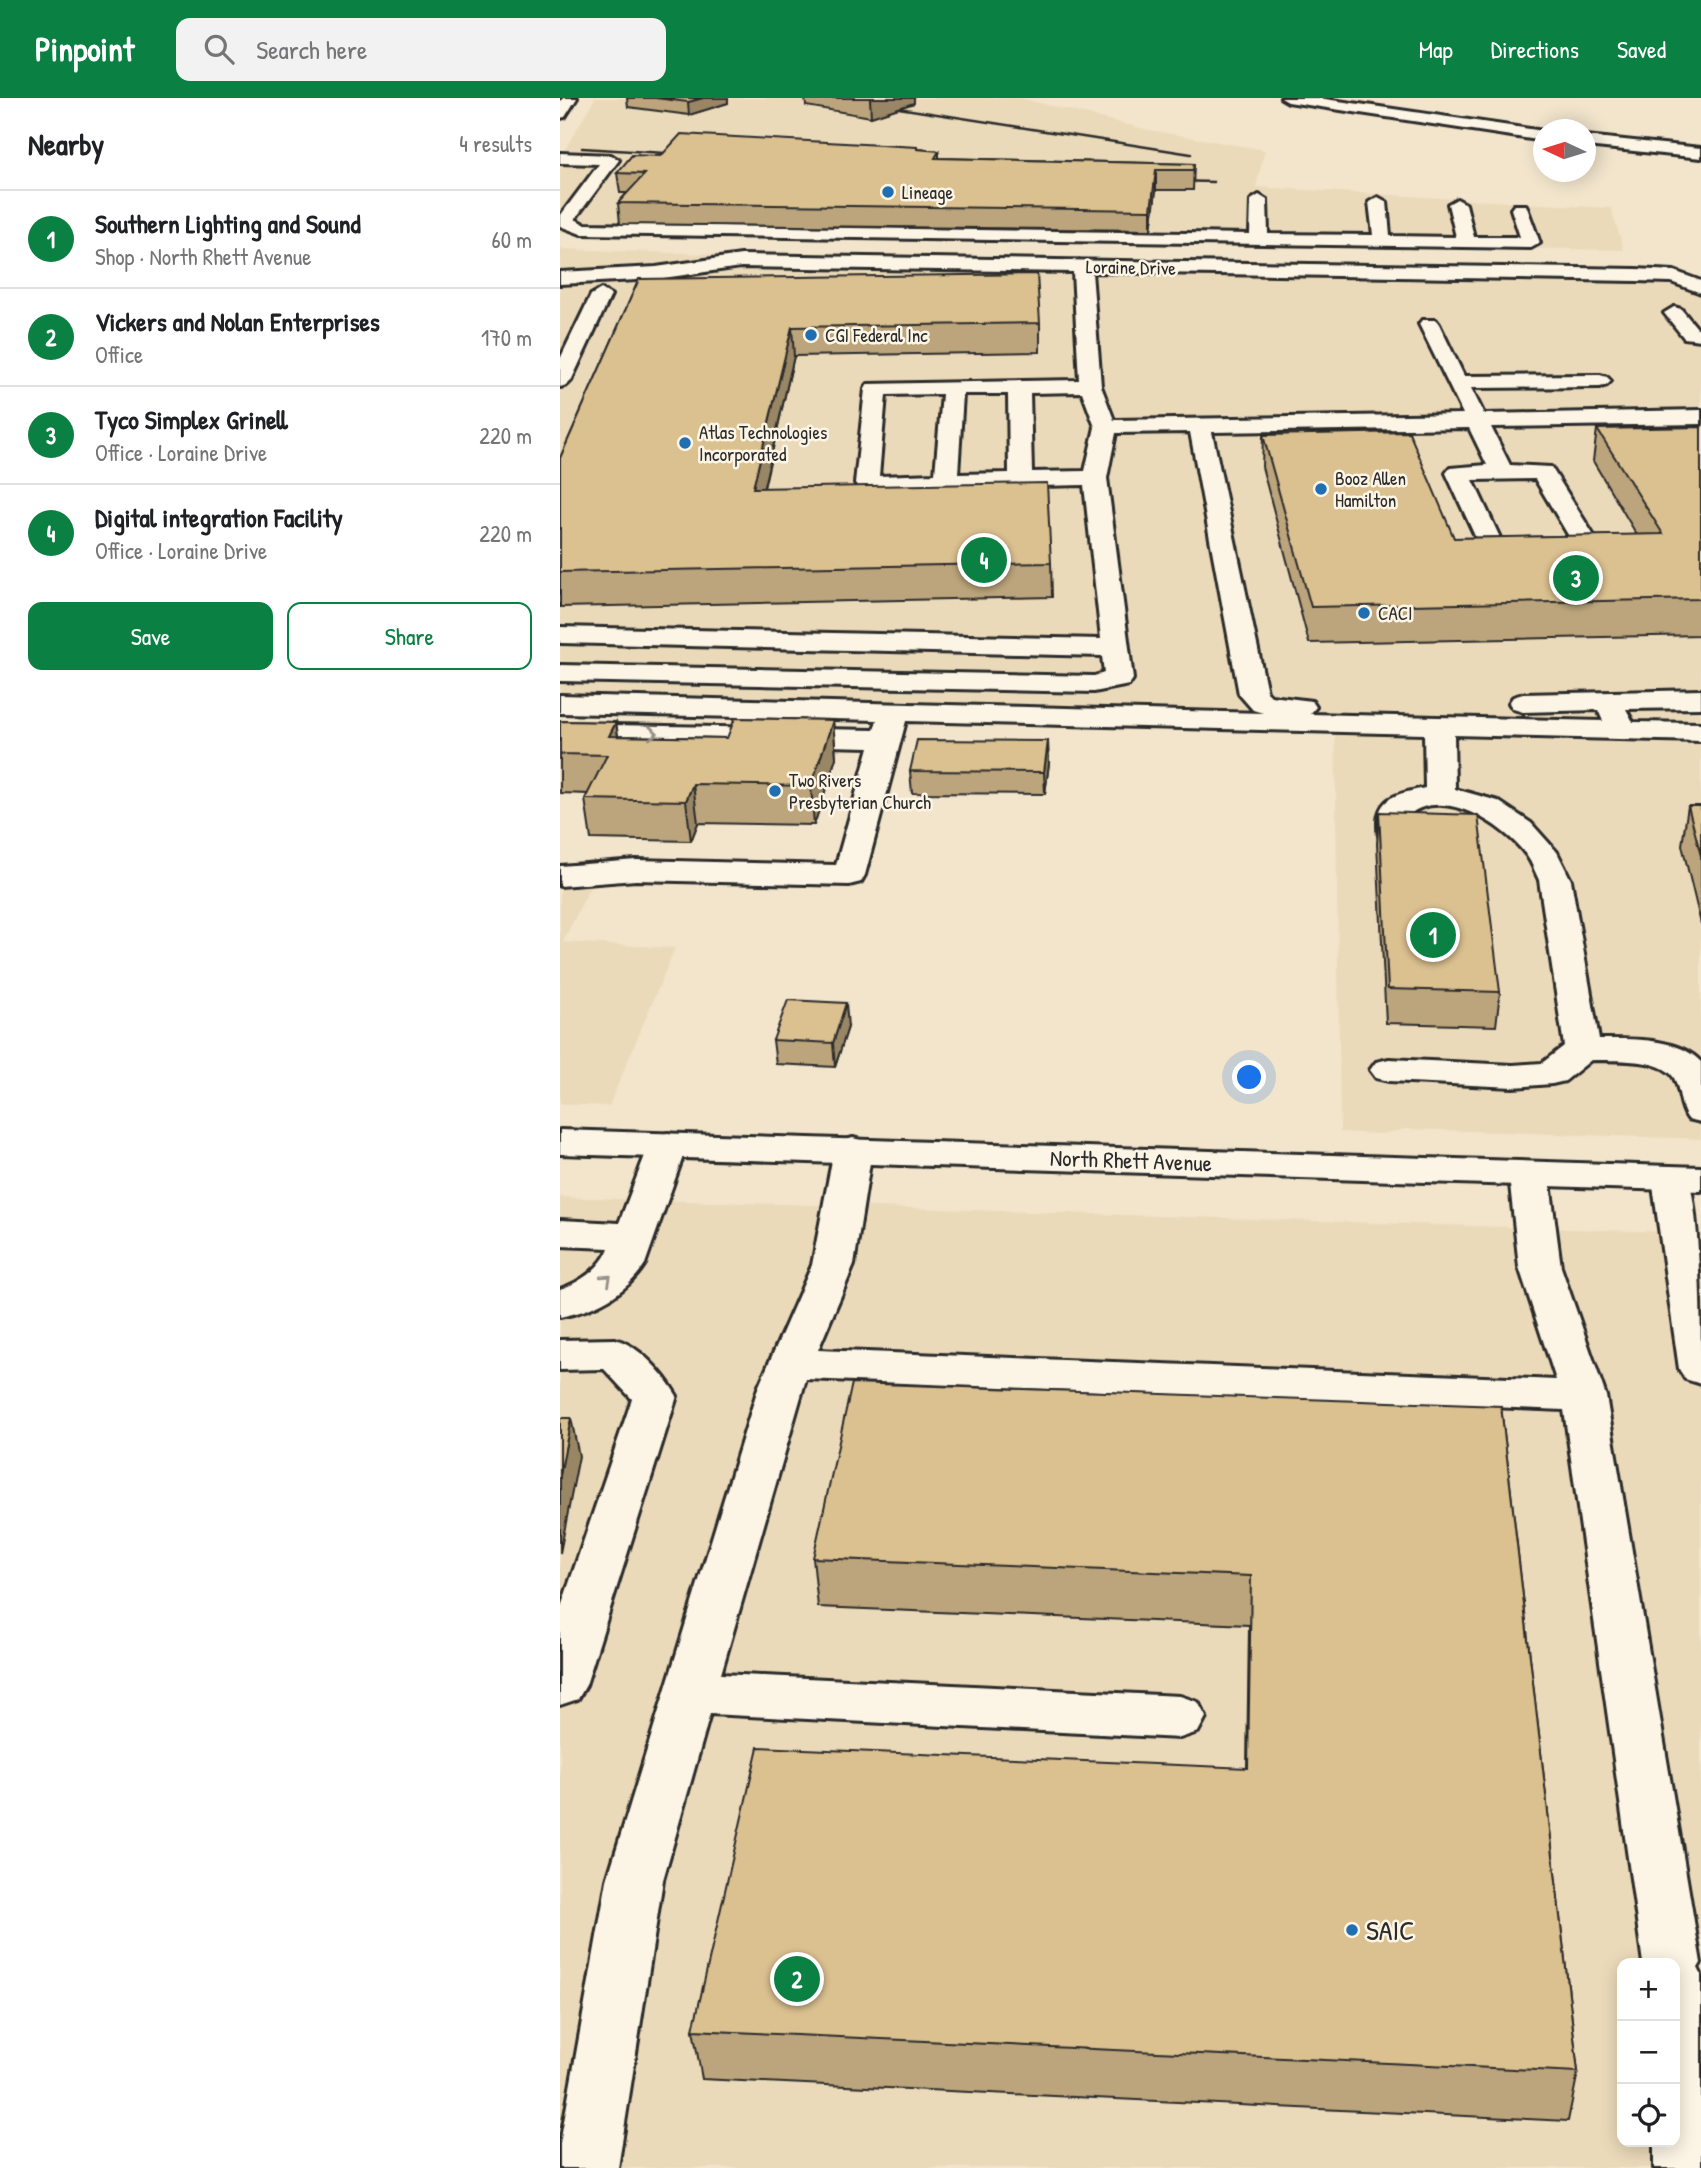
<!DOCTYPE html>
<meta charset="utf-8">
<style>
body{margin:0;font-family:"Patrick Hand",sans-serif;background:#f2f2f2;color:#202124}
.controls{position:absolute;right:21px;bottom:21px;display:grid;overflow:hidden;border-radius:14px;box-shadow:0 4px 18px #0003}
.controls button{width:63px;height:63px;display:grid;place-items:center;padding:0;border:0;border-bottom:2px solid #e0e0e0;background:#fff;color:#202124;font:35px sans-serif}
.compass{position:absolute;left:973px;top:21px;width:63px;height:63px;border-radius:50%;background:#fff;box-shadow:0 4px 18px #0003;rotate:274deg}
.you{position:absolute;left:690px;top:980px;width:24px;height:24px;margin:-18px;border:5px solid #fff;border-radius:50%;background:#1a73e8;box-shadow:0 0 0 10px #1a73e833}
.badge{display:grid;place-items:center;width:46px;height:46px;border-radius:50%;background:#0b8043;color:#fff;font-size:23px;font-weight:700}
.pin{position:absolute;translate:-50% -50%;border:4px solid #fff;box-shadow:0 2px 7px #0006}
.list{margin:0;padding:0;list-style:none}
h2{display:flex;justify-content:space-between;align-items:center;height:91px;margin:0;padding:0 28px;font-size:30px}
h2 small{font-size:23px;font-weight:400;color:#757577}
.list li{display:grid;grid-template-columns:46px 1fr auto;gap:21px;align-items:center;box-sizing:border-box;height:98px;padding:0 28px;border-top:2px solid #e0e0e0}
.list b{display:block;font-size:26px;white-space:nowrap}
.list p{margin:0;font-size:23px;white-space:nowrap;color:#757577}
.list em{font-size:23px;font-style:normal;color:#757577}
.actions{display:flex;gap:14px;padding:21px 28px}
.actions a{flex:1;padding:16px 0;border:2px solid #0b8043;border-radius:14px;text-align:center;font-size:24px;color:#0b8043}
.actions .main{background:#0b8043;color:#fff}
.icon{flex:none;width:38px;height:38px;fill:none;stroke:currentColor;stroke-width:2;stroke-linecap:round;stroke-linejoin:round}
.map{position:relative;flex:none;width:1141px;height:2070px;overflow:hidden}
header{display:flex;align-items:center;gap:42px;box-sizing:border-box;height:98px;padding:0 35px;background:#0b8043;color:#fff}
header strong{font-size:33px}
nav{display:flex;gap:38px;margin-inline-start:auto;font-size:24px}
.search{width:490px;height:63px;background:#f2f2f2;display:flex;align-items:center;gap:18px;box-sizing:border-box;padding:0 24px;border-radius:14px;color:#757577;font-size:26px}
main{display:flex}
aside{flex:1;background:#fff}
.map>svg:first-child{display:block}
.built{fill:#ebdaba;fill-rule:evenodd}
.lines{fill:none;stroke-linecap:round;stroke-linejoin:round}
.minor-casing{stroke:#2b2b2b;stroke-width:6}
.major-casing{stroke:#2b2b2b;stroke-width:6}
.minor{fill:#fcf5e5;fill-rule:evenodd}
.major{fill:#fcf5e5;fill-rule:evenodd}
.rail{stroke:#2b2b2b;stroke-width:2.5}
.wall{fill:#bca57c;stroke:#2b2b2b;stroke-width:2}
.shaded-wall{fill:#998665;stroke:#2b2b2b;stroke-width:2}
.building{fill:#dbc090;stroke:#2b2b2b;stroke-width:2}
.oneway{stroke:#949088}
.poi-dot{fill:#1f6fb2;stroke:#fcf5e5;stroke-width:2.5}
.labels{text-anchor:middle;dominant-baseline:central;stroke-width:5;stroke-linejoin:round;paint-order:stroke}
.far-poi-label{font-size:19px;fill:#2b2b2b;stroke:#fcf5e5;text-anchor:start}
.far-street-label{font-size:19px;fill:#2b2b2b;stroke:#fcf5e5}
.street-label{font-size:23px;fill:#2b2b2b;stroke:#fcf5e5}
.near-poi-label{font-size:28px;fill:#2b2b2b;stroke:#fcf5e5;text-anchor:start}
</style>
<header>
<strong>Pinpoint</strong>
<div class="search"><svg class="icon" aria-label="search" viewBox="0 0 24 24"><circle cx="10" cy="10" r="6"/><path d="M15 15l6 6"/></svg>Search here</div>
<nav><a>Map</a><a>Directions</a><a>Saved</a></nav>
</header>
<main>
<aside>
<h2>Nearby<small>4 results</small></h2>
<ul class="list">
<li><span class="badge">1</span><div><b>Southern Lighting and Sound</b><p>Shop · North Rhett Avenue</p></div><em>60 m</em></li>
<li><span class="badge">2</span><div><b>Vickers and Nolan Enterprises</b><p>Office</p></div><em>170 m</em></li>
<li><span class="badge">3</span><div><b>Tyco Simplex Grinell</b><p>Office · Loraine Drive</p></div><em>220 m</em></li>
<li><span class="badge">4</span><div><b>Digital integration Facility</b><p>Office · Loraine Drive</p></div><em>220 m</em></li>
</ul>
<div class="actions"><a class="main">Save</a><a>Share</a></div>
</aside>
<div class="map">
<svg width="1141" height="2070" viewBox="0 0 1141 2070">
<rect width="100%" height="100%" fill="#f2e5cc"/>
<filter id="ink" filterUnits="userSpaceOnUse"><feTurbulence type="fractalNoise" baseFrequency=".0143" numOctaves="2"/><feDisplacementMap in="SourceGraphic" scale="14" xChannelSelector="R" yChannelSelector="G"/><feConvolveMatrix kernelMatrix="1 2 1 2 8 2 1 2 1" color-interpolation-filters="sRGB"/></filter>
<g filter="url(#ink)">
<g class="built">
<polygon points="35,0 460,0 589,32 705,52 696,89 1051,110 1064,152 0,135 0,60"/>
<polygon points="0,151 522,168 1076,177 1141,189 1141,1041 846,1031 821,1036 780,1034 775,625 0,606"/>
<polygon points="0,775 37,775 3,844 115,850 49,1008 0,1006"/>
<path d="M 0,1099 L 1141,1135 L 1141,2070 L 0,2070 ZM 1062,1865 L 1115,1865 L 1115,2044 L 1062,2044 Z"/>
</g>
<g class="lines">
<g class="minor-casing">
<g id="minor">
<polygon points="721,0 758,0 984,33 984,43 728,4"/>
<polygon points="1026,38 1141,50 1141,60 1026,48"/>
<polygon points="0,55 51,57 59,62 15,121 24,126 690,136 691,102 699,97 707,102 708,136 813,137 809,104 818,99 827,104 830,138 896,139 888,106 897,101 906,106 914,139 960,139 951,111 954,107 966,107 980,145 971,150 21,136 0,128 0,118 39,66 0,65"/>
<path d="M 181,157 L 1076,171 L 1114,173 L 1141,183 L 1141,195 L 1111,184 L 1076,183 L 532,174 L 541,288 L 554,322 L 903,316 L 859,226 L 862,222 L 876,222 L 879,226 L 904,278 L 1040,277 L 1047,279 L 1051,283 L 1047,287 L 1040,289 L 911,290 L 924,316 L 1141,312 L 1141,326 L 931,329 L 950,367 L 991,369 L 1046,457 L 1042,462 L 1033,465 L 1024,462 L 1020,457 L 975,381 L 913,382 L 949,459 L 945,464 L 936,467 L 927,464 L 886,375 L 890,370 L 927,367 L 909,330 L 652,334 L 707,594 L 711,598 L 752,603 L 756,609 L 750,616 L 1043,623 L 1038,612 L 963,614 L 953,611 L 949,605 L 953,599 L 963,596 L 1141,592 L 1141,610 L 1066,611 L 1073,624 L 1141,625 L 1141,643 L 894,637 L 895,691 L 938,703 L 971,725 L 997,754 L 1011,782 L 1039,941 C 1071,941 1118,939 1141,964 L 1141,1024 L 1128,1021 C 1119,1009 1121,993 1114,980 C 1102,959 1052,963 1031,962 L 1005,983 L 992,986 L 953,989 L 829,983 L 816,980 L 810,972 L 816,964 L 829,961 L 953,967 L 982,965 L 1004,948 L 979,782 C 975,774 972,765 967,758 C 945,727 884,689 850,716 L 850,740 L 845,747 L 834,750 L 823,747 C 818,739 818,734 818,724 C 819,697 842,695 865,690 L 864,636 L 346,623 L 305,777 L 301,784 L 289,787 L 76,782 L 0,788 L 0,768 L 76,762 L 276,767 L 309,649 L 6,642 L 0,640 L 0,626 L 314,632 L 317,622 L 0,615 L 0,597 L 703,615 L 693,612 L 679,596 L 630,334 L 556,335 L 547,380 L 573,581 L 569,587 L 534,594 L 0,583 L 0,567 L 534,578 L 544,575 L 542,558 L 0,545 L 0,529 L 541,541 L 524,387 L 307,392 L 299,390 L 295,385 L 305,291 L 308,286 L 519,282 L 513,174 L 181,169 L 96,181 L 0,186 L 0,174 L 96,169 ZM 522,294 L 535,329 L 525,373 L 472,374 L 470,295 ZM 382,296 L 375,376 L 319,378 L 326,297 ZM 403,296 L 448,296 L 449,375 L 398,376 Z"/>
<polygon points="41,191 51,197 11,283 7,287 0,289 0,261 31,197"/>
<polygon points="1114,209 1121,211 1137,230 1141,230 1141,242 1124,240 1104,215"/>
<path d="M 108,1035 L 122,1039 L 127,1047 L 85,1166 C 65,1197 35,1212 0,1219 L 0,1191 C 20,1185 42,1169 49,1150 L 0,1148 L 0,1122 L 59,1125 L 89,1047 L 94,1039 Z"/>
<polygon points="293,1040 307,1044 312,1052 294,1167 258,1252 996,1282 959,1169 949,1077 955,1069 969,1065 983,1069 989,1077 1001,1169 1046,1298 1141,1865 1138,1870 1141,1876 1141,2070 1094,2070 1094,2044 1115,2044 1115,1865 1083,1865 1004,1312 246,1281 161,1576 620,1598 638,1604 646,1619 638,1634 620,1640 150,1616 103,1782 58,2070 0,2070 0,2046 47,1782 198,1290 252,1167 274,1052 279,1044"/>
<path d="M 1112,1069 L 1126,1073 C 1141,1106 1141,1240 1141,1286 L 1125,1281 L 1119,1271 L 1092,1081 L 1098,1073 Z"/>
<path d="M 55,1241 C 80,1248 104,1276 117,1298 L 26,1587 L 18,1601 L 0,1607 L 0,1512 L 72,1301 L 44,1271 L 0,1272 L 0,1242 Z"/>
</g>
</g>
<g class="major-casing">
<g id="major">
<polygon points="3,0 17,0 5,19 0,20 0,4"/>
<polygon points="0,1032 1141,1069 1141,1093 0,1056"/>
</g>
</g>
<use href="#minor" class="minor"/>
<use href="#major" class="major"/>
<g class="rail">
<polyline points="275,0 631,56"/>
<polyline points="22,50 122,56"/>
<polyline points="615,83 654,84"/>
</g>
</g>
<g class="wall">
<polygon points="67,0 168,0 168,5 129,17 68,9"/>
<polygon points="245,0 354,0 354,5 311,19 246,8"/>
<polygon points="358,51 379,53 379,60 634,66 633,92 596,92 591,132 60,126 58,105 67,95 60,95 57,75 101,58"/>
<polygon points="79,181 480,225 480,254 234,258 204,390 491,465 492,499 0,509 0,360"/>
<polygon points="1141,329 1141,537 749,545 702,369 703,337 894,440 1077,437 1033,363 1037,331"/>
<polygon points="273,622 276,660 254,727 138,725 131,743 31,741 25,701 28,696 0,695 0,623 56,624 58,638 167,640"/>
<polygon points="489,665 485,696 352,695 350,673"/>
<polygon points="1128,708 1141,708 1141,826 1122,747"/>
<polygon points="819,714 940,894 936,928 826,925 817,746"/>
<polygon points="288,929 275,969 216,966 213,942"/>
<polygon points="941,1308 1018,1974 1008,2023 142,1981 133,1932 687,1670 689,1527 258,1509 253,1460"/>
</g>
<g class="shaded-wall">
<polygon points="143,0 168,0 168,5 129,17 128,4"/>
<polygon points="312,0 354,0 354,5 311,19 310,1"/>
<polygon points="596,72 596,92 591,132 591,112"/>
<polygon points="232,229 234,258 196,423 193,390"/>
<polygon points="273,622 276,660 254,727 251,688"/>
<polygon points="56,624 61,662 49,638"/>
<polygon points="488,643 489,665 485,696 484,674"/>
<polygon points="133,686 138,725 131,743 126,703"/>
<polygon points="286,905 288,929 275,969 273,945"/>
<polygon points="11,1320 19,1358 0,1455 0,1377"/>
</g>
<g class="building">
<polygon points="95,0 143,0 128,4"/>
<polygon points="121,36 357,49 357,51 379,53 375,60 634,66 633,72 596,72 591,112 58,105 85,76 57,75 72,57 101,58"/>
<polygon points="477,176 480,225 232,229 193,390 487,385 491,465 0,474 0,360 79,181"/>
<polygon points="1141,329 1141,501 751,509 703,337 849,334 894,440 1103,436 1037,331"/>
<polygon points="175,620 273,622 251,688 133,686 126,703 25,701 47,657 0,656 0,623 56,624 49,638 167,640"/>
<polygon points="357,642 488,643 484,674 350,673"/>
<polygon points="1128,708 1141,708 1141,758"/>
<polygon points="819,714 918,717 940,894 828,891"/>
<polygon points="228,902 286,905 273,945 213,942"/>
<polygon points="292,1285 941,1308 1018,1974 133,1932 198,1649 688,1670 691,1478 253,1460"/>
<polygon points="0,1320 11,1320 0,1377"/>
</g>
<defs><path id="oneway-chevron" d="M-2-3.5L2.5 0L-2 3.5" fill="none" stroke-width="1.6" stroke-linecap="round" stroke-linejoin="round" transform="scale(1.75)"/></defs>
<g class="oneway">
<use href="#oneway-chevron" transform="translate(93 635) rotate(2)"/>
<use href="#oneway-chevron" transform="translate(47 1181) rotate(-42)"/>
</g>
</g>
<g class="poi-dot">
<circle cx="328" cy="94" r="7"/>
<circle cx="251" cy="237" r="7"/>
<circle cx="125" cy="345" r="7"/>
<circle cx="761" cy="391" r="7"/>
<circle cx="804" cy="515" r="7"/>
<circle cx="215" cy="693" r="7"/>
<circle cx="792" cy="1832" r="7"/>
</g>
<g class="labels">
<g class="far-poi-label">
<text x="342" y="94">Lineage</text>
<text x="265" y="237">CGI Federal Inc</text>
<text x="139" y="334">Atlas Technologies<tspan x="139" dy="22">Incorporated</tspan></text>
<text x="775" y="380">Booz Allen<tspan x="775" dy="22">Hamilton</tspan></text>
<text x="818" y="515">CACI</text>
<text x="229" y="682">Two Rivers<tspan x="229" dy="22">Presbyterian Church</tspan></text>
</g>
<g class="far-street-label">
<text transform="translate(571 169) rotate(1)">Loraine Drive</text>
</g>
<g class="street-label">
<text transform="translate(571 1062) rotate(2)">North Rhett Avenue</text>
</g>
<g class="near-poi-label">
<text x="806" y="1832">SAIC</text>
</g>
</g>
</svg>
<div class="controls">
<button>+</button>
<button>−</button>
<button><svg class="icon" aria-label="locate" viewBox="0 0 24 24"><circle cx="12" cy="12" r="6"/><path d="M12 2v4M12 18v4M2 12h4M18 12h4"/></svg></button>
</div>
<svg class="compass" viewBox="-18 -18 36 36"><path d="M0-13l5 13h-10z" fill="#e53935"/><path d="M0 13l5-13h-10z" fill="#757577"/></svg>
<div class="you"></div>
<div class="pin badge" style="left:873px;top:837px">1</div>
<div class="pin badge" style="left:237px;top:1881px">2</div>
<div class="pin badge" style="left:1016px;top:480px">3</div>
<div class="pin badge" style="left:424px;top:462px">4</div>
</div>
</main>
